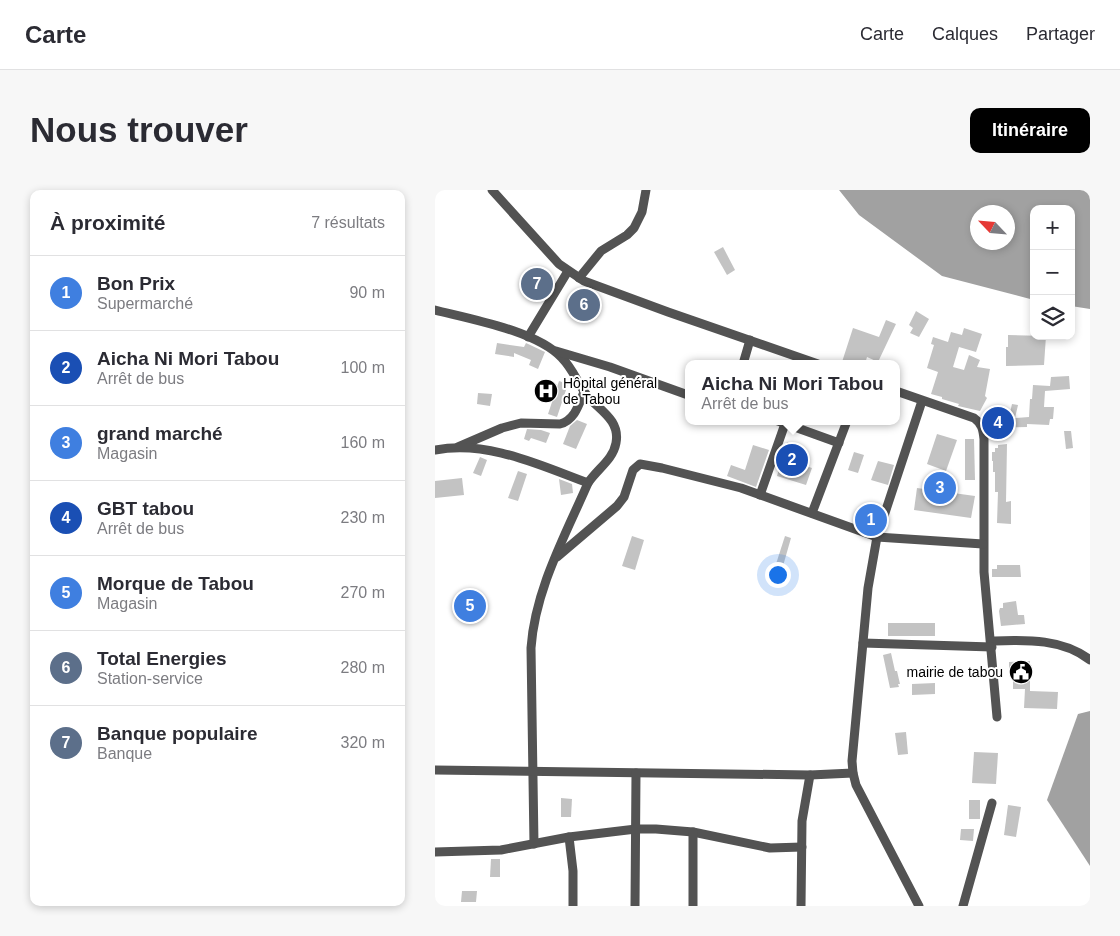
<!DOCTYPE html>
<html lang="fr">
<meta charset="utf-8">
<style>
body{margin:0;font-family:Arial,sans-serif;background:#f7f7f7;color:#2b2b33}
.controls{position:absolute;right:15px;top:15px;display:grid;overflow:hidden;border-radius:10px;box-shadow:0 2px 8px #0003}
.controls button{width:45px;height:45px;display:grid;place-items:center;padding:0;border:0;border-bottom:1px solid #e1e1e2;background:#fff;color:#2b2b33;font:25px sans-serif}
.compass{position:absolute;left:535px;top:15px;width:45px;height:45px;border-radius:50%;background:#fff;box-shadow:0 2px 8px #0003;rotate:296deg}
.you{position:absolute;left:342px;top:384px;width:18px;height:18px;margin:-12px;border:4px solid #fff;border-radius:50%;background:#1a73e8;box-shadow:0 0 0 8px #1a73e833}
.badge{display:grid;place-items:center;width:32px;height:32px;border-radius:50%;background:#000;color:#fff;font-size:16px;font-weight:700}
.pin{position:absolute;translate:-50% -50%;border:2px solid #fff;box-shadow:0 1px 5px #0006}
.popup{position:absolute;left:250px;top:170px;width:215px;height:65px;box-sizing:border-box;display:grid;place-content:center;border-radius:10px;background:#fff;filter:drop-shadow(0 1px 4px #0005);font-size:16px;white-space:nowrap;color:#7c7c81}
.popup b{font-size:19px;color:#2b2b33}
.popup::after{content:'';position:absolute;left:50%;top:100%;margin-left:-10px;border:10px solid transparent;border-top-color:#fff}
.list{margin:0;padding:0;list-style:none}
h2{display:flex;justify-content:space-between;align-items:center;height:65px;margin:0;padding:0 20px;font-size:21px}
h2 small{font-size:16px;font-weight:400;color:#7c7c81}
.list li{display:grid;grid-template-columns:32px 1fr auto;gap:15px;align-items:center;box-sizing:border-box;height:75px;padding:0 20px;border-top:1px solid #e1e1e2}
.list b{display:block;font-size:19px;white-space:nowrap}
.list p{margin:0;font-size:16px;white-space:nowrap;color:#7c7c81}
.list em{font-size:16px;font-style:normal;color:#7c7c81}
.icon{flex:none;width:28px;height:28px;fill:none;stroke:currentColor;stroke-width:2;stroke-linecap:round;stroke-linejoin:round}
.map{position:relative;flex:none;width:655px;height:716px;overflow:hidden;border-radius:10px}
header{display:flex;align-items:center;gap:30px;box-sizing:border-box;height:70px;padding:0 25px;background:#fff;border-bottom:1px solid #e1e1e2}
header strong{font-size:24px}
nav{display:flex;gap:28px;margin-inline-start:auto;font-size:18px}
.intro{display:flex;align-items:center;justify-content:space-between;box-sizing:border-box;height:120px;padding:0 30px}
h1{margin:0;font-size:35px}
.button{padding:12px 22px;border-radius:10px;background:#000;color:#fff;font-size:18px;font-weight:700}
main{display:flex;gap:30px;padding:0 30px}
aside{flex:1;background:#fff;border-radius:10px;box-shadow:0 2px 8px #0003}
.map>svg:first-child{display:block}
.water{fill:#a1a1a1;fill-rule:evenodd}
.building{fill:#c3c3c3}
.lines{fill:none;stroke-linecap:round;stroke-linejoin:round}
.minor{stroke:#535353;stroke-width:9}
.labels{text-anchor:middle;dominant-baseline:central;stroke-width:4;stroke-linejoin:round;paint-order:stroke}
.poi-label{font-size:14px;fill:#000;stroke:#fff;text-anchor:start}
</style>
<header>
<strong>Carte</strong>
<nav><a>Carte</a><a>Calques</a><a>Partager</a></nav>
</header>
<div class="intro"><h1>Nous trouver</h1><a class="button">Itinéraire</a></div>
<main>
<aside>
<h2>À proximité<small>7 résultats</small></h2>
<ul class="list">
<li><span class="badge" style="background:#3f7fe0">1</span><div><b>Bon Prix</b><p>Supermarché</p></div><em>90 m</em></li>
<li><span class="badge" style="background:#1a4fb4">2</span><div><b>Aicha Ni Mori Tabou</b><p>Arrêt de bus</p></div><em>100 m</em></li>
<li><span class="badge" style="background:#3f7fe0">3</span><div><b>grand marché</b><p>Magasin</p></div><em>160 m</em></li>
<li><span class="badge" style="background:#1a4fb4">4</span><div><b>GBT tabou</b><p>Arrêt de bus</p></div><em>230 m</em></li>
<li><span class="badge" style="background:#3f7fe0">5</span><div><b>Morque de Tabou</b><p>Magasin</p></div><em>270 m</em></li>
<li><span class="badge" style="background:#5c6f8a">6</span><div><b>Total Energies</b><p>Station-service</p></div><em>280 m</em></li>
<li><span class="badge" style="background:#5c6f8a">7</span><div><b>Banque populaire</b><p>Banque</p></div><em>320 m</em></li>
</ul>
</aside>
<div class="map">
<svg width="655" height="716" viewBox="0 0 655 716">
<rect width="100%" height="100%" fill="#fff"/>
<g class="water">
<path d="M 404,0 L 655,0 L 655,119 L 636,116 L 636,19 L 599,19 L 599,110 L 507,86 L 424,25 ZM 542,22 L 572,22 L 572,52 L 542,52 Z"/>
<polygon points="655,521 655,676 612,610 643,524"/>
</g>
<g class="building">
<polygon points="288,57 300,80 292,85 279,62"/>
<polygon points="103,86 111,95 103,102 95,92"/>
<polygon points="481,121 494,129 484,147 475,143 478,138 474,135"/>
<polygon points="451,130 461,134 443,172 432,167 430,174 407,172 418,138 444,147"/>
<polygon points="529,138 547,144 541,162 524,157 518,177 529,180 534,165 545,170 542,177 555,179 550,206 552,208 545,221 523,216 524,214 507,209 507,207 496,204 503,182 492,178 499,155 496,154 498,147 513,152 516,142 527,145"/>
<polygon points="573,145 611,146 609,175 571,176 571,157 573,157"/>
<polygon points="62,153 89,157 91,153 110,162 103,179 94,175 96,170 79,163 79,167 60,164"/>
<polygon points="634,186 635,199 610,201 609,217 619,217 618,229 615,229 614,235 592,234 592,237 554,238 552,229 574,227 577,214 583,215 580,228 594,227 595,209 597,209 598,195 615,196 616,187"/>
<polygon points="124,191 133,194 122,227 113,224"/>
<polygon points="43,203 57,204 55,216 42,214"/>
<polygon points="142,230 152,234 141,259 128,254 135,236"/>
<polygon points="92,239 106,240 115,243 111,253 96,248 94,251 89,249"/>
<polygon points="629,241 636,241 638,258 631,259"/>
<polygon points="502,244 522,250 511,281 492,274"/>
<polygon points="530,249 539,249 540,290 530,290"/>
<polygon points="352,252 366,257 368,275 377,278 371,295 342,286"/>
<polygon points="572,254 571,312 576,311 576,334 562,333 563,302 560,302 560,282 558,282 558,271 557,271 557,262 560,262 560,258 563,258 563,255"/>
<polygon points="318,255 334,260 321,297 292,286 296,275 310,280"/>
<polygon points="419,262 429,265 423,283 413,280"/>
<polygon points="45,267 52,270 46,286 38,283"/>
<polygon points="443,271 459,275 453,295 436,290"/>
<polygon points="83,281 92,284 83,311 73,308"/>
<polygon points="27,288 29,305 0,308 0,291"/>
<polygon points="124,289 137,294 138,303 126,305"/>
<polygon points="482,298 540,306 536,328 479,320"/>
<polygon points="197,346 209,350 200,380 187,376"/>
<polygon points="350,346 356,348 348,376 341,374"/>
<polygon points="562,375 585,375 586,387 557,387 557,379 562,379"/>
<polygon points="581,411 583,425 589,425 590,434 566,436 564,421 565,418 568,418 568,413"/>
<rect x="453" y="433" width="47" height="13"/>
<polygon points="456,463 460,481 462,481 465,494 463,494 464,497 455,498 448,465"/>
<polygon points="595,471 595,501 623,502 622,519 589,518 590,499 578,499 578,483 574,483 574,472"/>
<polygon points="500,493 500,504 477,505 477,494"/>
<polygon points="471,542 473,564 463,565 460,543"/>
<polygon points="539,562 563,563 561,594 537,593"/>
<polygon points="126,608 137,609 136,627 126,627"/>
<rect x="534" y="610" width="11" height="19"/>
<polygon points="573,615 586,617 581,647 569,645"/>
<polygon points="526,639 539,639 538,651 525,650"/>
<polygon points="56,669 65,669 65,687 55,687"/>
<polygon points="27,701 42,701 41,712 26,712"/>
</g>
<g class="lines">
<g class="minor">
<polyline points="57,0 124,74 149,91 233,122 383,174"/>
<polyline points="144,88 166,61 192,45 199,38 207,22 211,0"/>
<path d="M 0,120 C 36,129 102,141 127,168 C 139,180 144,197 155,209 C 168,222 185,232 181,253 C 178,270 162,279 153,293 C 130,346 100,400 96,458 L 99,654"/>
<polyline points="93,147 133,81"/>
<polyline points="121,161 175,177 253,205"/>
<polyline points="308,174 315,150"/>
<path d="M 461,201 L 539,228 C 547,234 548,239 549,249 L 549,382 L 562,527"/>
<polyline points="343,231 404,253"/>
<path d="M 23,257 L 67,238 L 86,233 L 125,234 C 140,230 144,214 149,202"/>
<path d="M 0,260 C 53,250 104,275 153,293"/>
<polyline points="325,305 351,231"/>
<polyline points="377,323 412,231"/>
<polyline points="122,367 182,316 189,307 198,280 205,274 227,278 306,298 442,347 548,354"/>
<path d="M 556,451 C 590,450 627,448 655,470"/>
<polyline points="428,453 557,457"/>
<polyline points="0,580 375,585 418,583"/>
<polyline points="134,647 138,681 138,716"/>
<polyline points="0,662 66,660 134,647 201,639 221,639 258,642 335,658 367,657"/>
<polyline points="200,716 201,583"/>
<polyline points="258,716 258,642"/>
<polyline points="366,716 367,631 375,585"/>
<polyline points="484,716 421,595 418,583 417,571 433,398 442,347 487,211"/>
<polyline points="528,716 557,613"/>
</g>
</g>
<defs>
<g id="hospital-disc" transform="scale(1.25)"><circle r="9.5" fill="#000" stroke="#fff"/><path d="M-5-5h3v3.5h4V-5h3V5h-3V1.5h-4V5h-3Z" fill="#fff"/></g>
<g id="civic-disc" transform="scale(1.25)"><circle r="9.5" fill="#000" stroke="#fff"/><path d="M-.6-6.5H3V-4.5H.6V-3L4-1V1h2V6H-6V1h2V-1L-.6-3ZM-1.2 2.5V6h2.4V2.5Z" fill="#fff"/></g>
</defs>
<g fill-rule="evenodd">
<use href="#hospital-disc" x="111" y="201"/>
<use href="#civic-disc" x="586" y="482"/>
</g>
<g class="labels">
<g class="poi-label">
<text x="128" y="193">Hôpital général<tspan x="128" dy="16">de Tabou</tspan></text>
<text x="568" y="482" text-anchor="end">mairie de tabou</text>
</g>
</g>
</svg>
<div class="controls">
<button>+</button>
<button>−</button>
<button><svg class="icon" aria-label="layers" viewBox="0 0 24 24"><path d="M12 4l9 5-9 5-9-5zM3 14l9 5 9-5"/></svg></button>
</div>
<svg class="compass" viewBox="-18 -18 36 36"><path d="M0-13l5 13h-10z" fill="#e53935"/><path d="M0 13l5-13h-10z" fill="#7c7c81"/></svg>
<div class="you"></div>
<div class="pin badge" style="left:436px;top:330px;background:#3f7fe0">1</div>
<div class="pin badge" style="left:357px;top:270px;background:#1a4fb4">2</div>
<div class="popup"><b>Aicha Ni Mori Tabou</b>Arrêt de bus</div>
<div class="pin badge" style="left:505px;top:298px;background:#3f7fe0">3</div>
<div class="pin badge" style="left:563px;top:233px;background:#1a4fb4">4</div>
<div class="pin badge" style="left:35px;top:416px;background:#3f7fe0">5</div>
<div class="pin badge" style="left:149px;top:115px;background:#5c6f8a">6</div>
<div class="pin badge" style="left:102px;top:94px;background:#5c6f8a">7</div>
</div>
</main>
